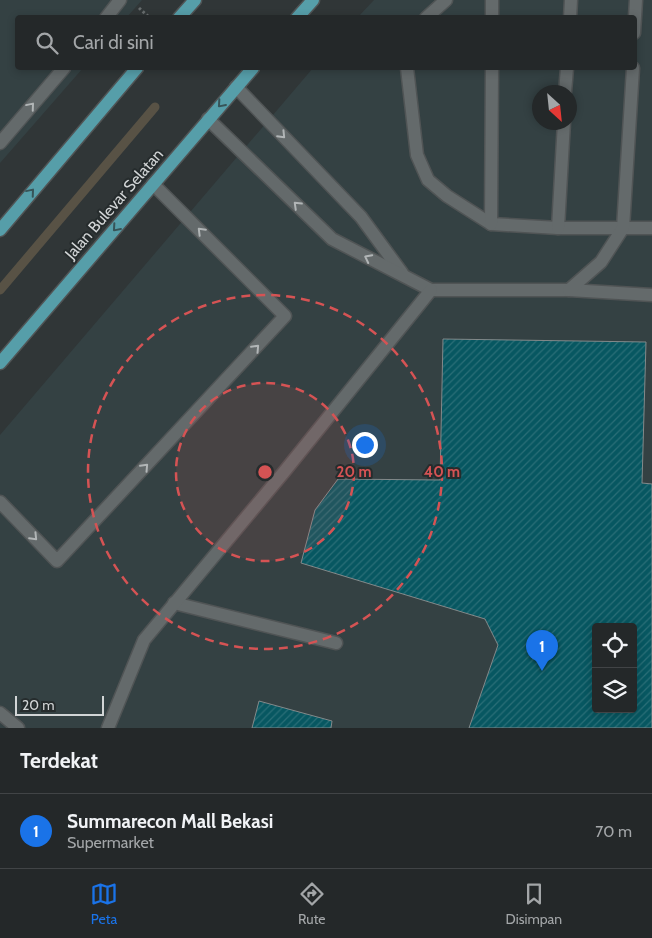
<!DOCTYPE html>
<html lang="id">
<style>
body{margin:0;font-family:Cabin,sans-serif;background:#303435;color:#f1f3f6}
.controls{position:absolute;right:15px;bottom:15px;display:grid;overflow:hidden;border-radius:5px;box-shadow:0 2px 8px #0003}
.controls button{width:45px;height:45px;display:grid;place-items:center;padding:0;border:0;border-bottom:1px solid #414446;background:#242829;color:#f1f3f6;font:25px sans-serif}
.compass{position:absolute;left:532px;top:85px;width:45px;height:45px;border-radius:50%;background:#242829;box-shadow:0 2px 8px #0003;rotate:153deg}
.scale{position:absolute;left:15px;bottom:12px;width:89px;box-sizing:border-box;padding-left:5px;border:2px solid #d2d5d6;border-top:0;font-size:14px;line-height:18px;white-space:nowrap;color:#d2d5d6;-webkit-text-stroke:4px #262c2d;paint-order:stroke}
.you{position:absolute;left:364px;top:444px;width:18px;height:18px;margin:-12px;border:4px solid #fff;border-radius:50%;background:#1a73e8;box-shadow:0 0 0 8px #1a73e833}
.badge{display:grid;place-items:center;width:32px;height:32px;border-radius:50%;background:#1a73e8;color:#fff;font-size:16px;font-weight:700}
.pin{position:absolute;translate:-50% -41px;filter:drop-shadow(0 1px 2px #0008)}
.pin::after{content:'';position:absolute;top:26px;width:18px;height:15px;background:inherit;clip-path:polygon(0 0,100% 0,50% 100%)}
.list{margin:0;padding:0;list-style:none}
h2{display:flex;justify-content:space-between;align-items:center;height:65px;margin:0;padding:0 20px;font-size:21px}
h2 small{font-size:16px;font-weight:400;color:#a3a6a8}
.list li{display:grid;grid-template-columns:32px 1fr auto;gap:15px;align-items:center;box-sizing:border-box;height:75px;padding:0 20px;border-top:1px solid #414446}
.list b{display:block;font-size:19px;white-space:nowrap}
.list p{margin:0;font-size:16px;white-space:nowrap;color:#a3a6a8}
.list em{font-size:16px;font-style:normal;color:#a3a6a8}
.icon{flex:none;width:28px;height:28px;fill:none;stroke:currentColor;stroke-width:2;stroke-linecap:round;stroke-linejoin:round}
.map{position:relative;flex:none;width:652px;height:728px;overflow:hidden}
.search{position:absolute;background:#242829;box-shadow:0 2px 8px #0003;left:15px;right:15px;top:15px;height:55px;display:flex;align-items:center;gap:12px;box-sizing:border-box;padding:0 18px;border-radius:5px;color:#a3a6a8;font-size:19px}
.sheet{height:140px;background:#242829}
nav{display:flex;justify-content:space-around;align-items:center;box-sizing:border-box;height:70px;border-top:1px solid #414446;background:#242829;font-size:14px;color:#a3a6a8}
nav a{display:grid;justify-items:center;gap:2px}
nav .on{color:#1a73e8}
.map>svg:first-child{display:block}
.built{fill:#344143;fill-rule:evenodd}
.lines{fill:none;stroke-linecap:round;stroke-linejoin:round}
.stream{stroke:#585245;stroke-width:9}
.building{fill:url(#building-hatch);stroke:#83898a;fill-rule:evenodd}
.minor-casing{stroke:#505455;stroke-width:15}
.major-casing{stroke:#505455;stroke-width:15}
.path{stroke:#676c6d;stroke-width:3;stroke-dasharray:2.5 2.5;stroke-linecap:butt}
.minor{stroke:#646a6b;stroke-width:12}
.major{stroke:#569ea9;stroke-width:12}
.oneway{stroke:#375458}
.oneway2{stroke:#b1b5b6}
.ring{fill:none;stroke:#d55354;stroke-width:2.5;stroke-dasharray:9 6}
.labels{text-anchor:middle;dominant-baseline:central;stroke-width:4;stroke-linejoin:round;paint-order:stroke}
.street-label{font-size:16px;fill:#d2d5d6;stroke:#262c2d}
.centre{fill:#d55354;stroke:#262c2d;stroke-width:2.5}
.ring-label{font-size:15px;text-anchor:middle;font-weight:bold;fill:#d55354;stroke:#262c2d;stroke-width:4;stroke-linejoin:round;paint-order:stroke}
</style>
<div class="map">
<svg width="652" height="728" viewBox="0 0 652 728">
<defs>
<pattern id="building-hatch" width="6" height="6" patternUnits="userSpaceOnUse" patternTransform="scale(1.25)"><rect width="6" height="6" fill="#075761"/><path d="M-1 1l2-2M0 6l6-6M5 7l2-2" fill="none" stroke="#2a6e77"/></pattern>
</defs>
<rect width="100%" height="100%" fill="#303637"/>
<g class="built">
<polygon points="0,0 142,0 127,17 18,18 18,68 83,68 0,163"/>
<path d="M 374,0 L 652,0 L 652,728 L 0,728 L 0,435 L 313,68 L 634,68 L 634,18 L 358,17 ZM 540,92 L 570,92 L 570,122 L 540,122 ZM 596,627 L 633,627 L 633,709 L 596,709 Z"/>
</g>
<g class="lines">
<polyline class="stream" points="0,290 155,107"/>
</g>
<g class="building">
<path d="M 443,339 L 646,342 L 642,483 L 652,484 L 652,728 L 469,728 L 498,645 L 485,619 L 301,563 L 315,510 L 338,479 L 440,480 ZM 596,627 L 633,627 L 633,709 L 596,709 Z"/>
<polygon points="259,701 332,721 331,728 252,728"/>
</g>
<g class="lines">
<g class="minor-casing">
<g id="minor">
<polyline points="106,18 120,0"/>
<polyline points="426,18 446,0"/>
<polyline points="492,18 492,0"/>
<polyline points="570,18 571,0"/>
<polyline points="634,33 636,0"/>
<polyline points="407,68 417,155 428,180 447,196 491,224 558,228 652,228"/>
<polyline points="236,87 361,217 402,273"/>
<polyline points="565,92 567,68"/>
<polyline points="208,119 332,239 431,290 569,290 652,295"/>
<polyline points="0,143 64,68"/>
<polyline points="491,224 492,68"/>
<polyline points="558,228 564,122"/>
<polyline points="569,290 601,262 623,228 633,68"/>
<polyline points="0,502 57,561 285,316 153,184"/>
<polyline points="174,603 336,643"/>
<polyline points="0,713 18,728"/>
<polyline points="108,728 144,640 284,472 431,290"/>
</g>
</g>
<g class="major-casing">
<g id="major">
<polyline points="179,18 195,0"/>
<polyline points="297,18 313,0"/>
<polyline points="0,230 137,68"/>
<polyline points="0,363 253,68"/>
</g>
</g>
<polyline class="path" points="139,8 150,18"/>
<use href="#minor" class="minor"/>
<use href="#major" class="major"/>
</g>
<defs><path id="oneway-chevron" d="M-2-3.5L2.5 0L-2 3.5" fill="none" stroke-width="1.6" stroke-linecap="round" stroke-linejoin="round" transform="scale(1.25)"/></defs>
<g class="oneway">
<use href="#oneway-chevron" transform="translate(221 104) rotate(131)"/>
<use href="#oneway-chevron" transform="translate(31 192) rotate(-50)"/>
<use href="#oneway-chevron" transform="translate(116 228) rotate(131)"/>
</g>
<g class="oneway2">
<use href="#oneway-chevron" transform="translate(31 106) rotate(-50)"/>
<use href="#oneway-chevron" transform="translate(282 135) rotate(46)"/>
<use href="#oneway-chevron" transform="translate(297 205) rotate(-136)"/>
<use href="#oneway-chevron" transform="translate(201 231) rotate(-135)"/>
<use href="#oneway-chevron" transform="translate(368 258) rotate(-153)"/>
<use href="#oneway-chevron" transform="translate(256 348) rotate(-47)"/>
<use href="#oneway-chevron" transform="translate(145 467) rotate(-47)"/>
<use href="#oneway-chevron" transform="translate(34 537) rotate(46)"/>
</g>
<circle cx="265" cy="472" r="89" fill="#d55354" fill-opacity=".12"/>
<g class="ring">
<circle cx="265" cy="472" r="89"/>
<circle cx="265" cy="472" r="177"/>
</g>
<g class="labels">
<g class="street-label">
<text transform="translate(114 204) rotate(-49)">Jalan Bulevar Selatan</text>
</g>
</g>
<circle cx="265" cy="472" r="8" class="centre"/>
<g class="ring-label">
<text x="354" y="477">20 m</text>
<text x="442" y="477">40 m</text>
</g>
</svg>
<div class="controls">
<button><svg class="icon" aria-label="locate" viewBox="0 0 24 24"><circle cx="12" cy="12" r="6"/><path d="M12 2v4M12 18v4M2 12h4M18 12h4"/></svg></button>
<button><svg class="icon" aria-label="layers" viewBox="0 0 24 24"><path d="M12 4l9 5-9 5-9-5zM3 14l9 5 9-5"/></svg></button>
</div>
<svg class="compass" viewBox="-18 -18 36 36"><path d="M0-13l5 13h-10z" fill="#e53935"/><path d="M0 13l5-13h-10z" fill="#a3a6a8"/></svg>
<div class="scale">20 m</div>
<div class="you"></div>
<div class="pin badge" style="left:542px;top:671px">1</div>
<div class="search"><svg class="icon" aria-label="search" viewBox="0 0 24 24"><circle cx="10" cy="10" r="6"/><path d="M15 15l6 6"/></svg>Cari di sini</div>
</div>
<section class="sheet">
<h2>Terdekat<small></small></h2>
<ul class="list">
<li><span class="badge">1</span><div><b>Summarecon Mall Bekasi</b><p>Supermarket</p></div><em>70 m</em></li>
</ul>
</section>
<nav>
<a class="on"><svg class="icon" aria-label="map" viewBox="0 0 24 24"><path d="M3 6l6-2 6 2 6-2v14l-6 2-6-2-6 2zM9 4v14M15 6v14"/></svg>Peta</a>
<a><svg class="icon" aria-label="directions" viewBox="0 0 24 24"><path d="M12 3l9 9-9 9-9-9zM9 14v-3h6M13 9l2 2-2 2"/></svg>Rute</a>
<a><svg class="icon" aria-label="saved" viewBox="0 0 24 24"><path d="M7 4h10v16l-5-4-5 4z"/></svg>Disimpan</a>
</nav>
